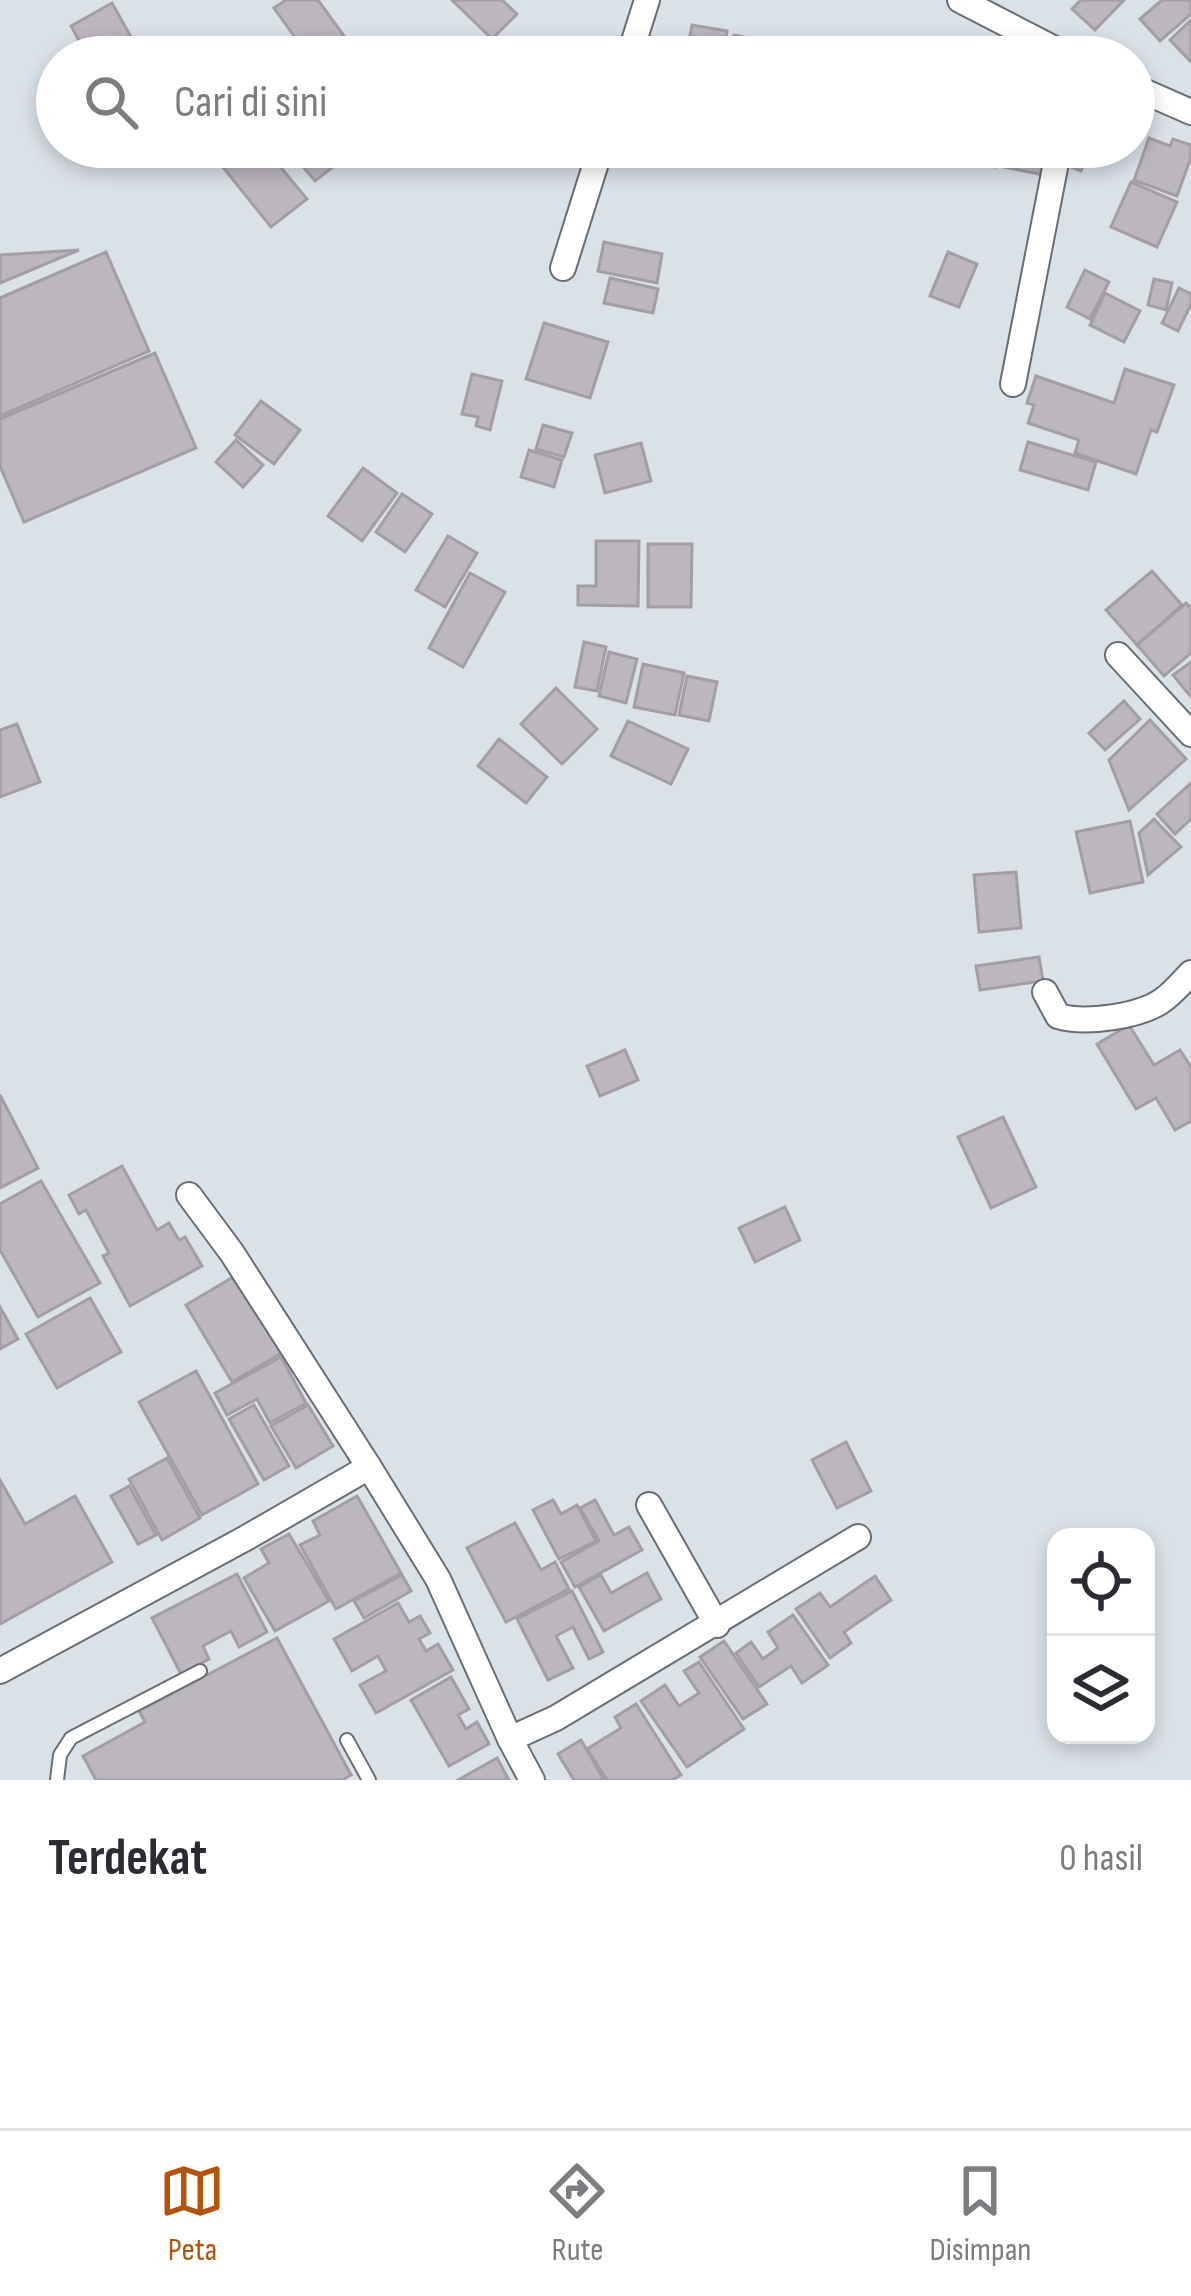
<!DOCTYPE html>
<html lang="id">
<style>
body{margin:0;font-family:"Sofia Sans Condensed",sans-serif;background:#f7f7f7;color:#2b2b33}
.controls{position:absolute;right:36px;bottom:36px;display:grid;overflow:hidden;border-radius:24px;box-shadow:0 6px 18px #0003}
.controls button{width:108px;height:108px;display:grid;place-items:center;padding:0;border:0;border-bottom:3px solid #e1e1e2;background:#fff;color:#2b2b33;font:60px sans-serif}
.list{margin:0;padding:0;list-style:none}
h2{display:flex;justify-content:space-between;align-items:center;height:156px;margin:0;padding:0 48px;font-size:51px}
h2 small{font-size:39px;font-weight:400;color:#7c7c81}
.icon{flex:none;width:66px;height:66px;fill:none;stroke:currentColor;stroke-width:2;stroke-linecap:round;stroke-linejoin:round}
.map{position:relative;flex:none;width:1191px;height:1780px;overflow:hidden}
.search{position:absolute;background:#fff;box-shadow:0 6px 18px #0003;left:36px;right:36px;top:36px;height:132px;display:flex;align-items:center;gap:30px;box-sizing:border-box;padding:0 42px;border-radius:66px;color:#7c7c81;font-size:45px}
.sheet{height:348px;background:#fff}
nav{display:flex;justify-content:space-around;align-items:center;box-sizing:border-box;height:168px;border-top:3px solid #e1e1e2;background:#fff;font-size:33px;color:#7c7c81}
nav a{display:grid;justify-items:center;gap:6px}
nav .on{color:#b45309}
.map>svg:first-child{display:block}
.building{fill:#bcb7bf;stroke:#a39ea5;stroke-width:3}
.lines{fill:none;stroke-linecap:round;stroke-linejoin:round}
.service-casing{stroke:#686e74;stroke-width:16}
.minor-casing{stroke:#686e74;stroke-width:28}
.service{stroke:#fff;stroke-width:12}
.minor{stroke:#fff;stroke-width:24}
</style>
<div class="map">
<svg width="1191" height="1780" viewBox="0 0 1191 1780">
<rect width="100%" height="100%" fill="#dae1e7"/>
<g class="building">
<polygon points="286,0 318,0 347,40 322,57 309,57 274,8"/>
<polygon points="452,0 502,0 517,14 492,39"/>
<polygon points="1081,0 1124,0 1095,30 1072,9"/>
<polygon points="1162,0 1191,0 1191,14 1160,41 1140,19"/>
<polygon points="112,3 131,37 88,57 71,26"/>
<polygon points="1191,20 1191,62 1170,40"/>
<polygon points="692,25 727,31 722,57 686,57"/>
<polygon points="734,35 768,42 765,57 730,57"/>
<polygon points="1149,138 1170,146 1173,139 1191,145 1191,157 1177,196 1134,180"/>
<polygon points="236,147 264,147 307,199 271,227 218,161"/>
<polygon points="293,147 340,147 347,156 315,181 289,150"/>
<polygon points="953,147 999,147 995,167 951,159"/>
<polygon points="1003,147 1050,147 1044,175 999,166"/>
<polygon points="1069,147 1090,147 1081,171 1063,164"/>
<polygon points="1131,182 1177,202 1157,247 1111,227"/>
<polygon points="604,242 662,254 657,283 598,271"/>
<polygon points="79,250 0,283 0,255"/>
<polygon points="106,252 149,351 0,416 0,298"/>
<polygon points="948,252 977,264 959,307 930,296"/>
<polygon points="1085,270 1109,282 1090,319 1067,307"/>
<polygon points="610,278 658,289 653,313 604,303"/>
<polygon points="1154,279 1172,283 1166,310 1148,305"/>
<polygon points="1179,288 1191,294 1191,304 1178,331 1162,323"/>
<polygon points="1105,293 1140,311 1124,342 1090,325"/>
<polygon points="544,323 608,342 590,398 526,379"/>
<polygon points="155,353 196,448 24,522 0,466 0,419"/>
<polygon points="1125,369 1174,385 1157,432 1151,430 1136,474 1075,453 1079,440 1028,423 1034,405 1027,403 1036,376 1114,403"/>
<polygon points="472,374 502,381 490,430 476,426 478,417 462,414"/>
<polygon points="261,401 300,430 274,464 235,435"/>
<polygon points="543,425 572,433 564,457 536,449"/>
<polygon points="236,440 263,465 243,487 216,462"/>
<polygon points="1028,442 1096,462 1088,490 1020,470"/>
<polygon points="641,443 651,481 605,493 595,455"/>
<polygon points="529,450 562,460 554,487 521,477"/>
<polygon points="363,468 397,493 362,541 328,516"/>
<polygon points="402,494 432,514 405,552 376,532"/>
<polygon points="448,536 477,553 445,607 416,590"/>
<polygon points="596,541 639,541 638,606 578,605 578,586 596,586"/>
<polygon points="648,544 692,544 691,607 648,607"/>
<polygon points="1152,571 1182,605 1137,645 1106,610"/>
<polygon points="470,573 505,592 463,667 429,648"/>
<polygon points="1186,603 1191,608 1191,653 1164,676 1137,645"/>
<polygon points="584,642 606,647 597,691 575,687"/>
<polygon points="609,652 637,659 626,703 599,696"/>
<polygon points="1191,662 1191,697 1173,675"/>
<polygon points="643,664 684,673 675,715 634,707"/>
<polygon points="687,676 717,682 709,721 679,715"/>
<polygon points="556,688 597,729 562,764 521,724"/>
<polygon points="1124,701 1140,719 1105,750 1089,733"/>
<polygon points="1150,720 1186,759 1129,810 1109,760"/>
<polygon points="628,721 688,749 671,784 611,756"/>
<polygon points="17,724 40,782 0,797 0,730"/>
<polygon points="499,739 547,777 526,803 478,766"/>
<polygon points="1191,783 1191,819 1175,834 1157,814"/>
<polygon points="1154,819 1181,847 1148,875 1139,833"/>
<polygon points="1130,821 1143,882 1090,893 1076,832"/>
<polygon points="1016,872 1021,928 979,932 974,875"/>
<polygon points="1039,957 1043,981 980,990 976,966"/>
<polygon points="1129,1025 1154,1065 1180,1050 1191,1067 1191,1121 1175,1130 1156,1098 1136,1109 1097,1044"/>
<polygon points="625,1050 638,1080 600,1096 587,1066"/>
<polygon points="0,1095 38,1168 0,1188"/>
<polygon points="1003,1117 1036,1187 991,1208 958,1137"/>
<polygon points="122,1166 157,1230 169,1223 179,1240 185,1237 202,1266 130,1306 103,1256 109,1253 86,1210 79,1214 69,1195"/>
<polygon points="41,1181 100,1283 38,1317 0,1250 0,1204"/>
<polygon points="785,1207 800,1240 755,1262 739,1228"/>
<polygon points="235,1276 282,1353 232,1382 186,1305"/>
<polygon points="90,1298 121,1352 57,1388 26,1334"/>
<polygon points="0,1307 18,1339 0,1349"/>
<polygon points="281,1357 306,1403 270,1423 257,1399 227,1415 215,1393"/>
<polygon points="196,1371 258,1484 202,1515 139,1402"/>
<polygon points="254,1405 289,1466 264,1480 229,1419"/>
<polygon points="308,1405 333,1446 296,1468 271,1426"/>
<polygon points="846,1442 871,1491 837,1508 812,1460"/>
<polygon points="167,1458 200,1518 162,1540 129,1479"/>
<polygon points="0,1480 25,1524 75,1496 112,1562 0,1624"/>
<polygon points="129,1486 156,1535 138,1544 111,1496"/>
<polygon points="357,1496 401,1573 336,1609 300,1545 320,1535 313,1521"/>
<polygon points="553,1500 561,1514 577,1505 596,1541 559,1559 533,1510"/>
<polygon points="595,1500 614,1535 629,1527 642,1550 575,1587 561,1562 599,1541 580,1508"/>
<polygon points="515,1523 541,1570 555,1562 569,1589 506,1622 467,1548"/>
<polygon points="289,1534 329,1601 275,1631 244,1578 269,1563 261,1549"/>
<polygon points="647,1573 661,1599 604,1631 579,1587 601,1575 611,1593"/>
<polygon points="237,1574 267,1632 239,1647 231,1631 203,1646 209,1659 181,1674 152,1618"/>
<polygon points="402,1575 411,1591 364,1618 354,1601"/>
<polygon points="875,1576 891,1600 844,1632 851,1643 830,1658 796,1609 820,1593 830,1607"/>
<polygon points="572,1591 603,1652 589,1659 573,1627 556,1636 573,1668 548,1680 517,1619"/>
<polygon points="398,1603 409,1622 420,1616 430,1633 419,1639 426,1651 438,1644 453,1670 376,1713 360,1685 386,1671 378,1656 352,1671 334,1639"/>
<polygon points="793,1615 828,1665 802,1683 791,1666 759,1687 736,1653 751,1642 763,1659 778,1648 768,1632"/>
<polygon points="277,1638 351,1775 342,1780 96,1780 83,1756 145,1722 139,1711"/>
<polygon points="724,1641 767,1704 743,1719 700,1657"/>
<polygon points="699,1662 744,1729 687,1767 641,1701 665,1685 679,1706 699,1693 684,1671"/>
<polygon points="451,1677 469,1709 458,1715 466,1729 477,1722 489,1744 449,1766 411,1700"/>
<polygon points="636,1704 681,1775 672,1780 607,1780 587,1749 621,1728 615,1717"/>
<polygon points="581,1740 604,1780 574,1780 558,1754"/>
<polygon points="497,1758 509,1780 458,1780"/>
</g>
<g class="lines">
<g class="service-casing">
<g id="service">
<polyline points="347,1740 369,1780"/>
<polyline points="57,1780 60,1755 71,1738 200,1671"/>
</g>
</g>
<g class="minor-casing">
<g id="minor">
<polyline points="960,0 1070,57"/>
<polyline points="629,57 647,0"/>
<polyline points="1134,87 1191,112"/>
<polyline points="563,268 601,147"/>
<polyline points="1013,384 1059,147"/>
<polyline points="1118,655 1191,734"/>
<path d="M 1045,992 L 1058,1016 C 1084,1024 1140,1017 1163,1000 C 1173,993 1182,982 1191,973"/>
<polyline points="189,1195 232,1253 369,1467"/>
<polyline points="649,1505 717,1625"/>
<polyline points="0,1671 246,1538 369,1467 438,1579 510,1739 556,1718 858,1537"/>
<polyline points="510,1739 532,1780"/>
</g>
</g>
<use href="#service" class="service"/>
<use href="#minor" class="minor"/>
</g>
</svg>
<div class="controls">
<button><svg class="icon" aria-label="locate" viewBox="0 0 24 24"><circle cx="12" cy="12" r="6"/><path d="M12 2v4M12 18v4M2 12h4M18 12h4"/></svg></button>
<button><svg class="icon" aria-label="layers" viewBox="0 0 24 24"><path d="M12 4l9 5-9 5-9-5zM3 14l9 5 9-5"/></svg></button>
</div>
<div class="search"><svg class="icon" aria-label="search" viewBox="0 0 24 24"><circle cx="10" cy="10" r="6"/><path d="M15 15l6 6"/></svg>Cari di sini</div>
</div>
<section class="sheet">
<h2>Terdekat<small>0 hasil</small></h2>
<ul class="list">
</ul>
</section>
<nav>
<a class="on"><svg class="icon" aria-label="map" viewBox="0 0 24 24"><path d="M3 6l6-2 6 2 6-2v14l-6 2-6-2-6 2zM9 4v14M15 6v14"/></svg>Peta</a>
<a><svg class="icon" aria-label="directions" viewBox="0 0 24 24"><path d="M12 3l9 9-9 9-9-9zM9 14v-3h6M13 9l2 2-2 2"/></svg>Rute</a>
<a><svg class="icon" aria-label="saved" viewBox="0 0 24 24"><path d="M7 4h10v16l-5-4-5 4z"/></svg>Disimpan</a>
</nav>
